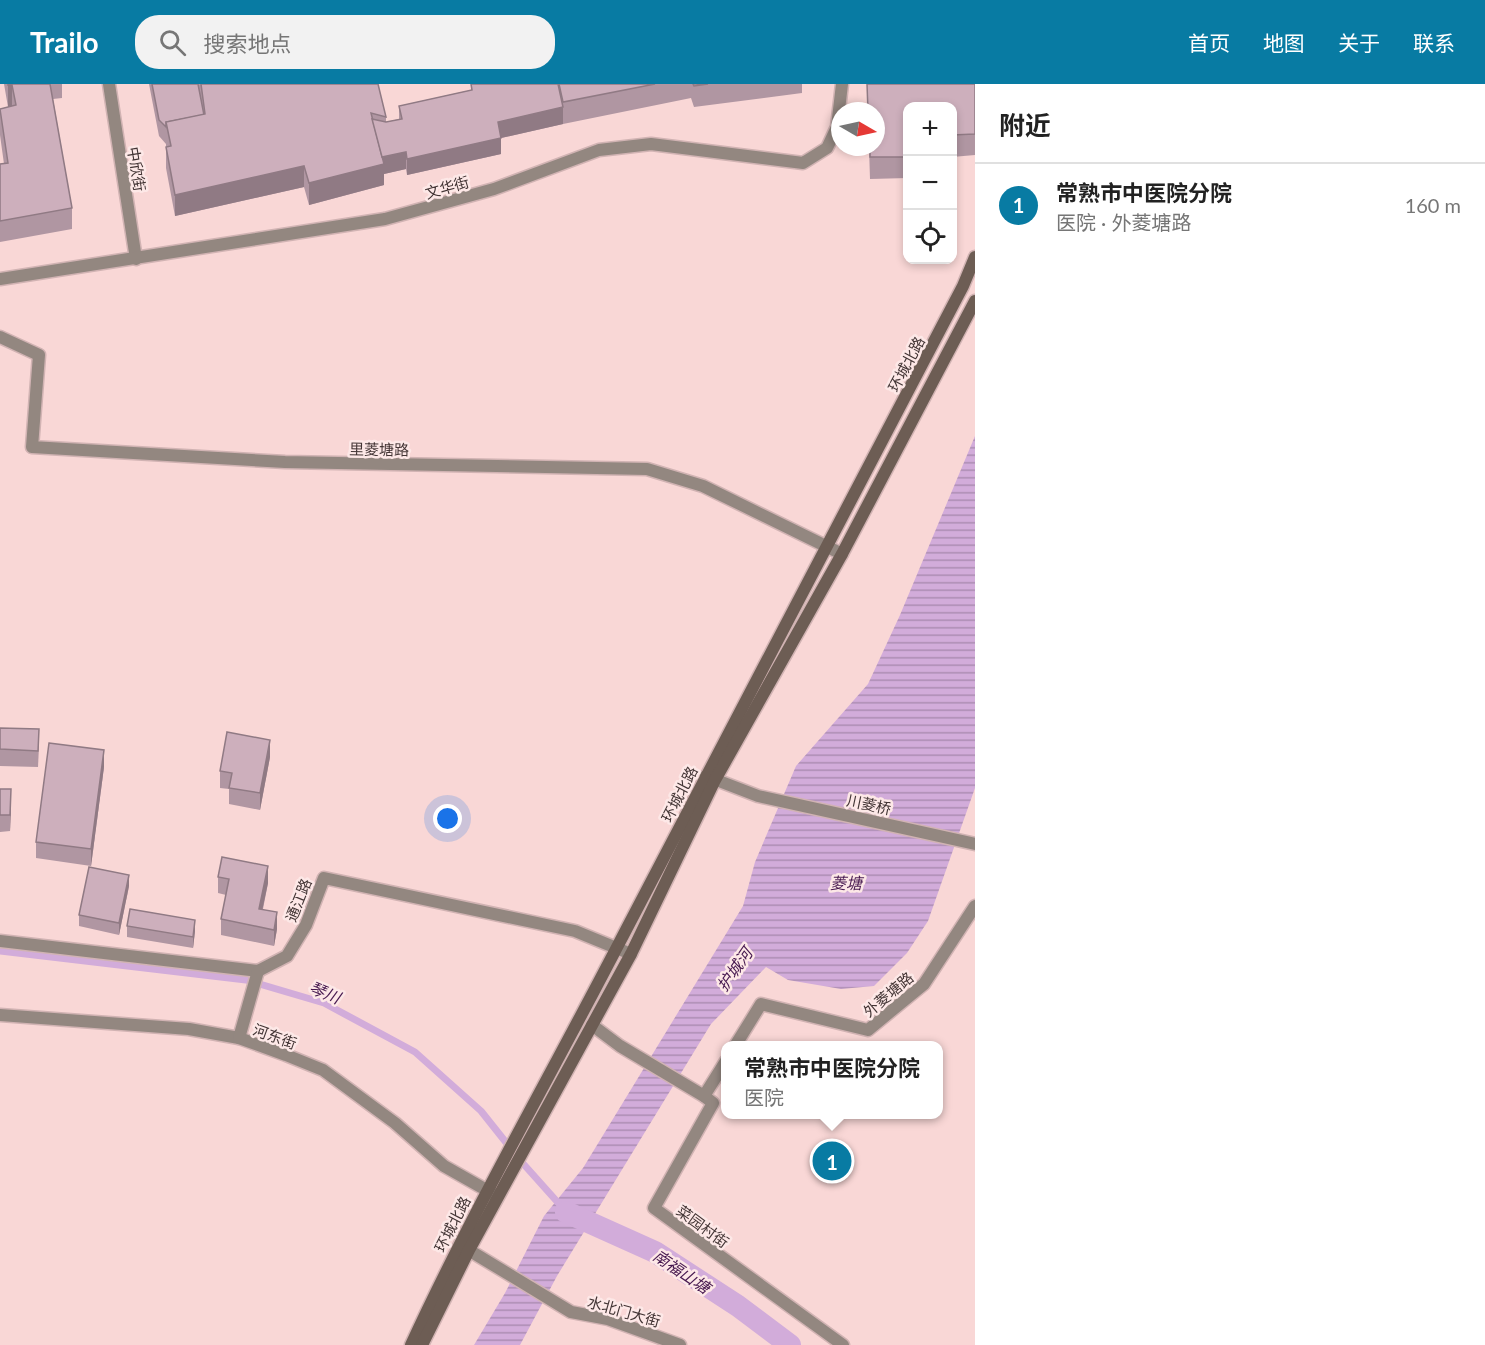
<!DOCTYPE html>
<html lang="zh">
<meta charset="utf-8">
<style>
body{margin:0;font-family:Lato,"Noto Sans SC",sans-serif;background:#f2f2f2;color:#222}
.controls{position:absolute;right:18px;top:18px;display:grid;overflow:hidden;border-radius:12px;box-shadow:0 3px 9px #0003}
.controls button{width:54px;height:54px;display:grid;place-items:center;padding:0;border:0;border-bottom:2px solid #e0e0e0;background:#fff;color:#222;font:30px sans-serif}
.compass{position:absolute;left:831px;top:18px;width:54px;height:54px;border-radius:50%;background:#fff;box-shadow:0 3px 9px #0003;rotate:99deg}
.you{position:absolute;left:448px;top:735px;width:21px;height:21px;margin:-15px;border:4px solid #fff;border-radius:50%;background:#1a73e8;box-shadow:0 0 0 9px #1a73e833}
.badge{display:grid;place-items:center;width:39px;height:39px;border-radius:50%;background:#087ba3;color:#fff;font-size:20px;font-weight:700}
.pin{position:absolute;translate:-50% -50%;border:3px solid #fff;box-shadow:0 2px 6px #0006}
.popup{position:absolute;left:721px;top:957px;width:222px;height:78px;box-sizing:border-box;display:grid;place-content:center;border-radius:12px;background:#fff;filter:drop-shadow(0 2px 4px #0005);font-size:20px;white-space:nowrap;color:#767676}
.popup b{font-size:22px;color:#222}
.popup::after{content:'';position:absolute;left:50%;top:100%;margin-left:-12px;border:12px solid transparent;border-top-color:#fff}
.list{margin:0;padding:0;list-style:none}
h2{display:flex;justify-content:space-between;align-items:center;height:78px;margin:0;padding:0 24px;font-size:26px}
h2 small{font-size:20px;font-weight:400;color:#767676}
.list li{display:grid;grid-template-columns:39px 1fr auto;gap:18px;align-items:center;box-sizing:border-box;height:84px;padding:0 24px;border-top:2px solid #e0e0e0}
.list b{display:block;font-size:22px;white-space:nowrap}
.list p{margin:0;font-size:20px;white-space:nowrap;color:#767676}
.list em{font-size:20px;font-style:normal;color:#767676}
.icon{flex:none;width:33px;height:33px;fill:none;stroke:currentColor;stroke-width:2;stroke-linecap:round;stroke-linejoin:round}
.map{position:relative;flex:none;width:975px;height:1261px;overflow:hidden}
header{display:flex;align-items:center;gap:36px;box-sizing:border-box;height:84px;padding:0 30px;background:#087ba3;color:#fff}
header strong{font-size:28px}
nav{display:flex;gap:33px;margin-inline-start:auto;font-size:21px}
.search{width:420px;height:54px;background:#f2f2f2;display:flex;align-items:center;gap:15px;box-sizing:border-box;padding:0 21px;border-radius:24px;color:#767676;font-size:22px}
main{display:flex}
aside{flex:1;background:#fff}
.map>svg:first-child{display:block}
.water{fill:url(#water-rules)}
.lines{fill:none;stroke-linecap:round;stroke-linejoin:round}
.stream{stroke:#d2acda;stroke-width:7}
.canal{stroke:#d2acda;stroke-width:22}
.service-casing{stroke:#d1b3b3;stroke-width:15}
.minor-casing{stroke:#d1b3b3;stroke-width:15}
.secondary-casing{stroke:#d1b3b3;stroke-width:15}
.service{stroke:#938780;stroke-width:12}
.minor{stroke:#938780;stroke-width:12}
.secondary{stroke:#6d5d54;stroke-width:12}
.wall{fill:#b096a2}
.shaded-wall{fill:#907a84}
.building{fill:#cdafbc;stroke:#907a84;stroke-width:1.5}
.labels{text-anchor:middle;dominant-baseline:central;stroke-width:5;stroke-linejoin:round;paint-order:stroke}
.street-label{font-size:15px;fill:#433535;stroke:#fde8e7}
.water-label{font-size:16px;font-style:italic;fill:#46184f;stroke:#fde8e7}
</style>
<header>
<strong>Trailo</strong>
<div class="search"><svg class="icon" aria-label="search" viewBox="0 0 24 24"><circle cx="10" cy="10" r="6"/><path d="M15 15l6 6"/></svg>搜索地点</div>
<nav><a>首页</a><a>地图</a><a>关于</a><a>联系</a></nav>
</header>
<main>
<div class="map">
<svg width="975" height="1261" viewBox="0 0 975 1261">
<defs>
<pattern id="water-rules" width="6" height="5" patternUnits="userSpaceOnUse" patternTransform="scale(1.5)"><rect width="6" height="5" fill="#d2acda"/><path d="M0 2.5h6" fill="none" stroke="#ac8db2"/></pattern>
</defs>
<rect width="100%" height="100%" fill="#f9d7d6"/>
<polygon class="water" points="975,352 975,704 928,837 907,869 874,902 841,905 788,896 766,883 711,940 557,1192 520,1261 474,1261 505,1209 544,1132 583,1084 743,822 755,778 796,682 868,600 900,531"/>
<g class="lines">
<g class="stream">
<polyline points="0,867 246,896 324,919 415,968 481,1027 512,1066"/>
<polyline points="519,1075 561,1122"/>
</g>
<polyline class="canal" points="566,1128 655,1168 738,1222 790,1261"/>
<g class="service-casing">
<g id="service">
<polyline points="0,253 39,271 32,363 285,378 647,385 703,402 842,470"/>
<polyline points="0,857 258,887 287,872 306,841 324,794 575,847 631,870"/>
<polyline points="0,931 189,945 239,954 286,971 323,986 395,1039 444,1082 497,1112"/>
<polyline points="239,954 258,887"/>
<polyline points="704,1012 713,1019 654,1124 843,1261"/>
<polyline points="462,1162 571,1228 608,1235 680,1261"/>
</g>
</g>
<g class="minor-casing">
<g id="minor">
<polyline points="109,0 136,175"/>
<polyline points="0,195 385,135 494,105 599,66 651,60 803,79 827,64 837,43 842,0"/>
<polyline points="706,692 758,712 975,760"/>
<polyline points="592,941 620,962 704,1012 726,977"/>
<polyline points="735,962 761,920 868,946 924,900 975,822"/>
</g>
</g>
<g class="secondary-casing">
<g id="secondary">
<path d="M 411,1261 C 473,1127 547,998 615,867 C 731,645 848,424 963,202 L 975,173"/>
<polyline points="422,1261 469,1166 631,870 715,696 842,470 975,217"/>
</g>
</g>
<use href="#service" class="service"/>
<use href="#minor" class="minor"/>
<use href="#secondary" class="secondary"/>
</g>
<g class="wall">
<polygon points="4,0 62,0 62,14 53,15 72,124 72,145 0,158 0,80 4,80 0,51 0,25 8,23"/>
<polygon points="149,0 378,0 386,33 386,38 399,35 399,22 471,6 471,0 802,0 802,9 694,23 691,14 563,40 501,54 501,70 407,91 406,85 384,90 384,101 309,121 304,103 175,132 166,84 166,60 159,52"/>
<polygon points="867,0 975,0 975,71 952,73 952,22 908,22 908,94 870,95 869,63 876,63 876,27 868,27"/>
<polygon points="0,644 39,662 38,683 0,682"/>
<polygon points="270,673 260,726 229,720 229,705 220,704 220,687"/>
<polygon points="104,683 91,782 36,774 36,758"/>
<polygon points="0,705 11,722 10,747 0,748"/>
<polygon points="218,793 268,799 263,825 277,845 274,862 221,851 221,835 226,811 218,809"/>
<polygon points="129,802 119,851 79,842 79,831"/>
<polygon points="127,842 195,847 193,864 127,853"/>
</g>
<g class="shaded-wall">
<polygon points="8,1 12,1 12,22 8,23"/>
<polygon points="563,23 563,40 501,54 501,70 407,91 407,75 498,38"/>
<polygon points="406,68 406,85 384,90 384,101 309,121 309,99 380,74"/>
<polygon points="304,82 304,103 175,132 175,111"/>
<polygon points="270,656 270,673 260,726 260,709"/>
<polygon points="104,666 104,683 91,782 91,765"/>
<polygon points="11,705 11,722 10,747 10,731"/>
<polygon points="268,782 268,799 259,841 259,825"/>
<polygon points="129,791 129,802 119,851 119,839"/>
<polygon points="277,828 277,845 274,862 274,846"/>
<polygon points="195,836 195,847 193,864 193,853"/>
</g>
<g class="building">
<polygon points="8,0 50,0 72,124 0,137 0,80 8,79 0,25 16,21 12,1 8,1"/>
<polygon points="152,0 198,0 204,31 166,38 166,43 159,36"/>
<polygon points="201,0 378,0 386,33 371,29 384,80 309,99 304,82 175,111 166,63 171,62 166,38 205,30"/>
<polygon points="471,0 558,0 563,23 498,38 501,54 407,75 406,68 382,73 372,35 386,38 402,35 399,22 472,6"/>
<polygon points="559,0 655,0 563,18"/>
<polygon points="693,0 708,0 694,2"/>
<polygon points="867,0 975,0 975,50 952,51 952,22 908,22 908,73 870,73 870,63 876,63 876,27 868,27"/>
<polygon points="0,644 39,645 38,667 0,665"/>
<polygon points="227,648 270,656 260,709 229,704 232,689 220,687"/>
<polygon points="49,659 104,666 91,765 36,758"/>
<polygon points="0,705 11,705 10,731 0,731"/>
<polygon points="222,773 268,782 259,825 277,828 274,846 221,835 229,795 218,793"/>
<polygon points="89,783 129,791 119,839 79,831"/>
<polygon points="130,825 195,836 193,853 127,842"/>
</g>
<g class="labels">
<g class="street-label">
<text transform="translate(137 85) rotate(81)">中欣街</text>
<text transform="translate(447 103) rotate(-16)">文华街</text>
<text transform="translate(906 280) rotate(-62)">环城北路</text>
<text transform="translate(379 365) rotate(1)">里菱塘路</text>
<text transform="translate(679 710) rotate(-63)">环城北路</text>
<text transform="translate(869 720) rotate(12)">川菱桥</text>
<text transform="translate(298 816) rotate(-68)">通江路</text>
<text transform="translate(888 910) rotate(-40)">外菱塘路</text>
<text transform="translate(275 952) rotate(20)">河东街</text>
<text transform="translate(452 1140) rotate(-63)">环城北路</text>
<text transform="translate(703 1142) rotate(36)">菜园村街</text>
<text transform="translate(624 1227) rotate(16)">水北门大街</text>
</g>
<g class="water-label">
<text x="846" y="798">菱塘</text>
<text transform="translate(734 885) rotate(-55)">护城河</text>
<text transform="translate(325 908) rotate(22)">琴川</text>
<text transform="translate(682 1187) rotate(34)">南福山塘</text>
</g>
</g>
</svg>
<div class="controls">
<button>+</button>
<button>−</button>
<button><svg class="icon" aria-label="locate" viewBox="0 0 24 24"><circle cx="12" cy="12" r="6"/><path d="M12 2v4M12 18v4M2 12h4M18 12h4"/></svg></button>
</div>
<svg class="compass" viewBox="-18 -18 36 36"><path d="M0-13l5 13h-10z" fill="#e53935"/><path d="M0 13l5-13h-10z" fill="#767676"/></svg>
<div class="you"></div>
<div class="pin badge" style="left:832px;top:1077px">1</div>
<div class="popup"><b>常熟市中医院分院</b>医院</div>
</div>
<aside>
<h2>附近<small></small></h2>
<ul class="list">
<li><span class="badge">1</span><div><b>常熟市中医院分院</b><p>医院 · 外菱塘路</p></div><em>160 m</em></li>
</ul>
</aside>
</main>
